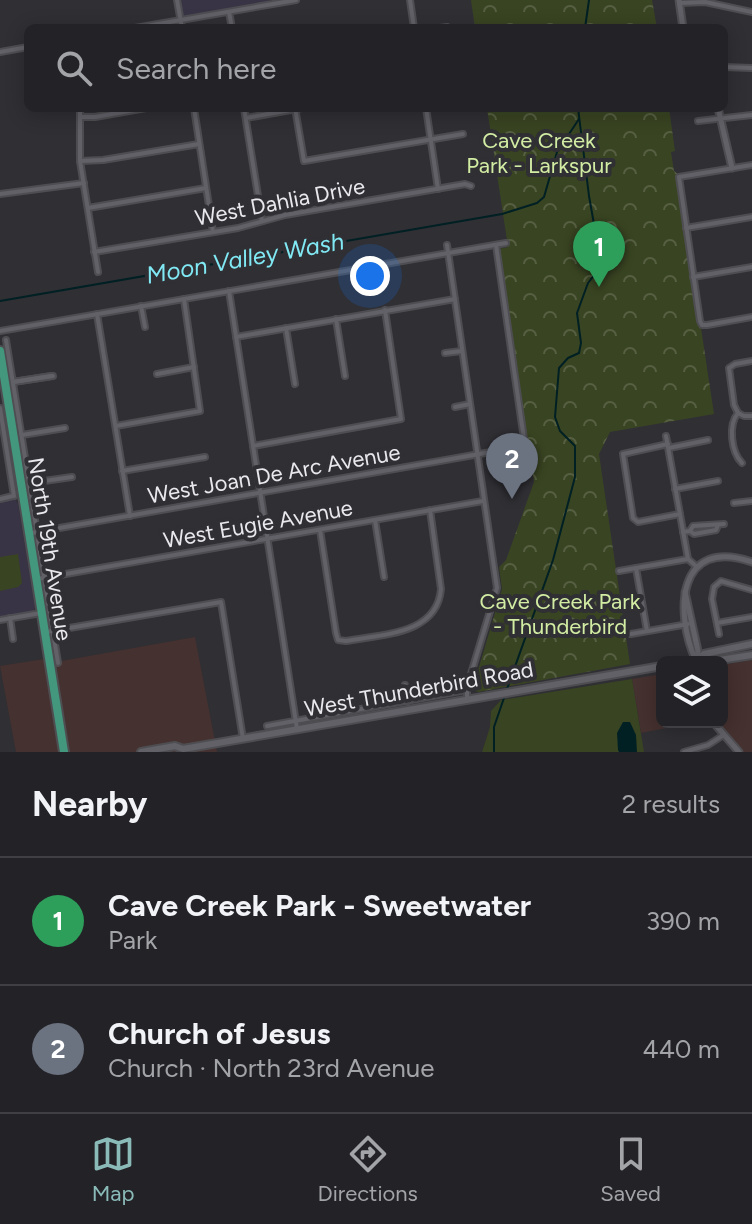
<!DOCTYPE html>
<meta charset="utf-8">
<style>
body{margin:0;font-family:Figtree,sans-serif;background:#2f2f33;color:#f1f3f6}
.controls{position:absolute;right:24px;bottom:24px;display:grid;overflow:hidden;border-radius:12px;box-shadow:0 4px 20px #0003}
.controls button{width:72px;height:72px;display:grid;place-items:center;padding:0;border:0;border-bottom:2px solid #404044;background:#232327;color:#f1f3f6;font:40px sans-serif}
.you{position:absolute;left:370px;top:276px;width:28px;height:28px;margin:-20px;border:6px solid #fff;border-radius:50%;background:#1a73e8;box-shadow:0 0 0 12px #1a73e833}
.badge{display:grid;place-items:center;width:52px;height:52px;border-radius:50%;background:#8bbbb9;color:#fff;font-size:26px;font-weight:700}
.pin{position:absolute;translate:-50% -66px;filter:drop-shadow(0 2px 4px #0008)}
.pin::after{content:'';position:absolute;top:42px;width:28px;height:24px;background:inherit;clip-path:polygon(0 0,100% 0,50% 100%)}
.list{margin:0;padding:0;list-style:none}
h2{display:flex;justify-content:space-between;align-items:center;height:104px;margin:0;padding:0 32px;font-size:34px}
h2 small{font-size:26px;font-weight:400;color:#a3a4a7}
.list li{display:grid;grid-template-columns:52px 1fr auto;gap:24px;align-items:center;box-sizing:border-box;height:128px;padding:0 32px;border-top:2px solid #404044}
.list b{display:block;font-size:30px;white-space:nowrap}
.list p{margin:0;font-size:26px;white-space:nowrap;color:#a3a4a7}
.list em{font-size:26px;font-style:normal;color:#a3a4a7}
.icon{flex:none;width:44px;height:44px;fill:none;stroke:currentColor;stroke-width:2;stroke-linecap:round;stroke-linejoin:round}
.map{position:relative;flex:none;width:752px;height:752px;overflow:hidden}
.search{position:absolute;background:#232327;box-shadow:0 4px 20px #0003;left:24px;right:24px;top:24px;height:88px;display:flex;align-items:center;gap:20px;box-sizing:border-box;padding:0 28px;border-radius:12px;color:#a3a4a7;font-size:30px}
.sheet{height:360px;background:#232327}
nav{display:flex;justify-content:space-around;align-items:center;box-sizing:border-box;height:112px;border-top:2px solid #404044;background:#232327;font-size:22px;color:#a3a4a7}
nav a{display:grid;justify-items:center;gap:4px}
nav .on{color:#8bbbb9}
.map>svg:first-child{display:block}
.commercial{fill:#45312f}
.education{fill:#393445}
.grass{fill:#394422}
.park{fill:url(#park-crowns)}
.water{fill:#002024}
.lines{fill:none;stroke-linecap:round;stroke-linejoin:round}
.stream{stroke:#002024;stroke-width:2}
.minor-casing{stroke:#4e4e52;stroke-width:8}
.tertiary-casing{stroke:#4e4e52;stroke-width:9}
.secondary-casing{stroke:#4e4e52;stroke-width:10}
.primary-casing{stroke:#4e4e52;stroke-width:12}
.minor{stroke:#626168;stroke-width:4}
.tertiary{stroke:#626168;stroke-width:5}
.secondary{stroke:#626168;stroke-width:6}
.primary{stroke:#43977c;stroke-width:8}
.labels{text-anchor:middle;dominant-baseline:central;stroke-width:8;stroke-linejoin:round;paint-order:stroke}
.park-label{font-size:22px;fill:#d2eca3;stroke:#2f2f34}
.street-label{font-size:22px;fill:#e9e9ed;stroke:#2f2f34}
.water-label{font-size:24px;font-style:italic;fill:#81e9f4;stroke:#2f2f34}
</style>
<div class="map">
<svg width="752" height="752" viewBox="0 0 752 752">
<defs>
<pattern id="park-crowns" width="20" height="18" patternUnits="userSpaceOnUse" patternTransform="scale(2)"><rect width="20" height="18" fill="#394422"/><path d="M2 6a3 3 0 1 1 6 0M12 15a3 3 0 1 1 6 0" fill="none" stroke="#565f42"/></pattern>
</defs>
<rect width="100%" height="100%" fill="#2f2f34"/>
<g class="commercial">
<polygon points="195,637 217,752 16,752 0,666 44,659 61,661"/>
<polygon points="752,660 752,752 739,752 713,722 722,722 722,665"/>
<polygon points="662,674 662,722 698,722 641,733 632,679"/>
</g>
<g class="education">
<polygon points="180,0 270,0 270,2 185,16 182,14"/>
<polygon points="15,499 18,504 35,608 32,612 0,617 0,501"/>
</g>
<g class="grass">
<polygon points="18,554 22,583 18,587 0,591 0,557"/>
<polygon points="632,679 644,752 482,752 490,727 491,711 501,700"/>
</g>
<g class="park">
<polygon points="471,0 652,0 657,28 475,28"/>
<polygon points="487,108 669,108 675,151 671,152 674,171 678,174 697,324 701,328 714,414 610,432 599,454 630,664 478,692 472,689 474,684 502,589 499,567 506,560 534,482 499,249 508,247"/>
</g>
<polygon class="water" points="623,722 630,722 636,735 637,752 619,752 618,750 617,733"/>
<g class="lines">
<g class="stream">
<polyline points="585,28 589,0"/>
<polyline points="0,301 502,214 537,203 544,197 557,152 579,119"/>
<polyline points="507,689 553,560 575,477 575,446 560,431 555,417 559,368 568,358 579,353 581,343 577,313 588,283 599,269 600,258 589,196 578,108"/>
<polyline points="494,752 494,727 505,695"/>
</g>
<g class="minor-casing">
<g id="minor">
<polyline points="177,0 182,28"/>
<polyline points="410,0 414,28"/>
<polyline points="680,3 705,2 752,12"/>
<polyline points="229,12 232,28"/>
<polyline points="135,28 296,0"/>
<polyline points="440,28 447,27"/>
<polyline points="0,52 28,47"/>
<polyline points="724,67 752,68"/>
<polyline points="80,108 80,161 98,272"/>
<polyline points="194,108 213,232"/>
<polyline points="244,108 262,221"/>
<polyline points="295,108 304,161 463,134"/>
<polyline points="426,108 438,189"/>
<polyline points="80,117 95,117 146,108"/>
<polyline points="246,118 302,108"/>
<polyline points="698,121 752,115"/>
<polyline points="80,161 103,160 199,144"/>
<polyline points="752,165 679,177 700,321 702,325 707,325 752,317"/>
<polyline points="0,194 84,183"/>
<polyline points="88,208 206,188"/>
<polyline points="686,228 752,217"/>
<polyline points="447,245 497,588 467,687 467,698"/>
<polyline points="94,252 238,228 285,215 465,184 471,186"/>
<polyline points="693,277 752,267"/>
<polyline points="229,291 297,729"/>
<polyline points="141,306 145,327"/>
<polyline points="97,314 130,516"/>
<polyline points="336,319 345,376"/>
<polyline points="286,328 295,384"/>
<polyline points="0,331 506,243"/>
<polyline points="236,337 455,299"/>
<polyline points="6,340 37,532"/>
<polyline points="445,353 462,351"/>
<polyline points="157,374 194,367"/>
<polyline points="13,382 53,376"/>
<polyline points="13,382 51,376"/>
<polyline points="455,407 470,404"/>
<polyline points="0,408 14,496"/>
<polyline points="738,413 734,405 729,368 735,364 752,361"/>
<path d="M 738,413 C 728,425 731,452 742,463"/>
<polyline points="738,413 744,416 752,416"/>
<polyline points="116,426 200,411 184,299"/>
<polyline points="22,435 65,428"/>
<polyline points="666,436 688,559 697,567"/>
<polyline points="668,444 623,454 633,518 638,522 680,514"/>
<polyline points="253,446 401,419 385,310"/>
<polyline points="669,448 708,440"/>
<polyline points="122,471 205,457"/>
<polyline points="30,483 72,477"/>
<polyline points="675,489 718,481"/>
<polyline points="0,499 13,496"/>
<polyline points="734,503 752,501"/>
<polyline points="375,520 384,577"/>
<path d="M 320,530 L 336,633 L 338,640 L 346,641 C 382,634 437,635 441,589 L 430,510"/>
<polyline points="690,531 694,534 716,530 718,525"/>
<polyline points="683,532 690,531 693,526 724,524"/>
<polyline points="31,533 525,446 496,245"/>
<polyline points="38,540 58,663"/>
<polyline points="636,568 647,631"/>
<polyline points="619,571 688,559"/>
<polyline points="37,579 483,501"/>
<polyline points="10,618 13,639"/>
<polyline points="0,620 41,613"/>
<polyline points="717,623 752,617"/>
<polyline points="46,632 221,602 243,739"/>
<polyline points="631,634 688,624"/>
<polyline points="719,634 712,599 714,587 721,581 752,590"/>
<polyline points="405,685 408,701"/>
<polyline points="348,695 351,711"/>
<polyline points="267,726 466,690"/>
<polyline points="684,752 708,745 722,736"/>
</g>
</g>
<g class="tertiary-casing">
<g id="tertiary">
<polyline points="679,0 683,28"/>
<polyline points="718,108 732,168"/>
<polyline points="685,592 698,651 696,660"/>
<path d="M 696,661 C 674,612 677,536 752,562"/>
<polyline points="713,722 739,752"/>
</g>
</g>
<g class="secondary-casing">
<g id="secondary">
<polyline points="696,660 704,654 752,644"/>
<polyline points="686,662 704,662"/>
<polyline points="707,662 752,655"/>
<polyline points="141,752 175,746 183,749 662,666"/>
</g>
</g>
<g class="primary-casing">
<polyline id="primary" points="0,351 64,752"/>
</g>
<use href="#minor" class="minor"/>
<use href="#tertiary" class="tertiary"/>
<use href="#secondary" class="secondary"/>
<use href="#primary" class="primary"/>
</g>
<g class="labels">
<g class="park-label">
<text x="539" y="140">Cave Creek<tspan x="539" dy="25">Park - Larkspur</tspan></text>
<text x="560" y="601">Cave Creek Park<tspan x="560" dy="25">- Thunderbird</tspan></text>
</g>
<g class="street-label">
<text transform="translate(280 202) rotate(-11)">West Dahlia Drive</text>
<text transform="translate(274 474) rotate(-10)">West Joan De Arc Avenue</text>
<text transform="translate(258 524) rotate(-10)">West Eugie Avenue</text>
<text transform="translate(50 549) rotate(81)">North 19th Avenue</text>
<text transform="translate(419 689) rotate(-10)">West Thunderbird Road</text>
</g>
<g class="water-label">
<text transform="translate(245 258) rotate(-10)">Moon Valley Wash</text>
</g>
</g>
</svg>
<div class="controls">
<button><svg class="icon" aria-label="layers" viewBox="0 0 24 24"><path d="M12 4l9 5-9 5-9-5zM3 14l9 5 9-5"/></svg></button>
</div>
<div class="you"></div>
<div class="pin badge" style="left:599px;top:287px;background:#2e9e5b">1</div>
<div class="pin badge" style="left:512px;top:499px;background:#6b7280">2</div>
<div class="search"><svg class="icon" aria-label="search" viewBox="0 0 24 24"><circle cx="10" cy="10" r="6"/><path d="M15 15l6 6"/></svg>Search here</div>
</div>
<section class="sheet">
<h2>Nearby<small>2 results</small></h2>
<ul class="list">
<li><span class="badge" style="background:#2e9e5b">1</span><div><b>Cave Creek Park - Sweetwater</b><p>Park</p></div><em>390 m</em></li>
<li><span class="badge" style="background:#6b7280">2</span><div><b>Church of Jesus</b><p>Church · North 23rd Avenue</p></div><em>440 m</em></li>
</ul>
</section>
<nav>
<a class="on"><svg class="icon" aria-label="map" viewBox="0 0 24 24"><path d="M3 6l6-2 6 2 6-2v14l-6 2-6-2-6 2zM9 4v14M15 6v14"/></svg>Map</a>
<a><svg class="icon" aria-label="directions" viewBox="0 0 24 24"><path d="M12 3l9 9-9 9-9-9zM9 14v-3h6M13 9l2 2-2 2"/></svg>Directions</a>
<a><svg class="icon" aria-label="saved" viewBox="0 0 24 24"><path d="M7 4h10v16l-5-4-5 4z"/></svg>Saved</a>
</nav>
